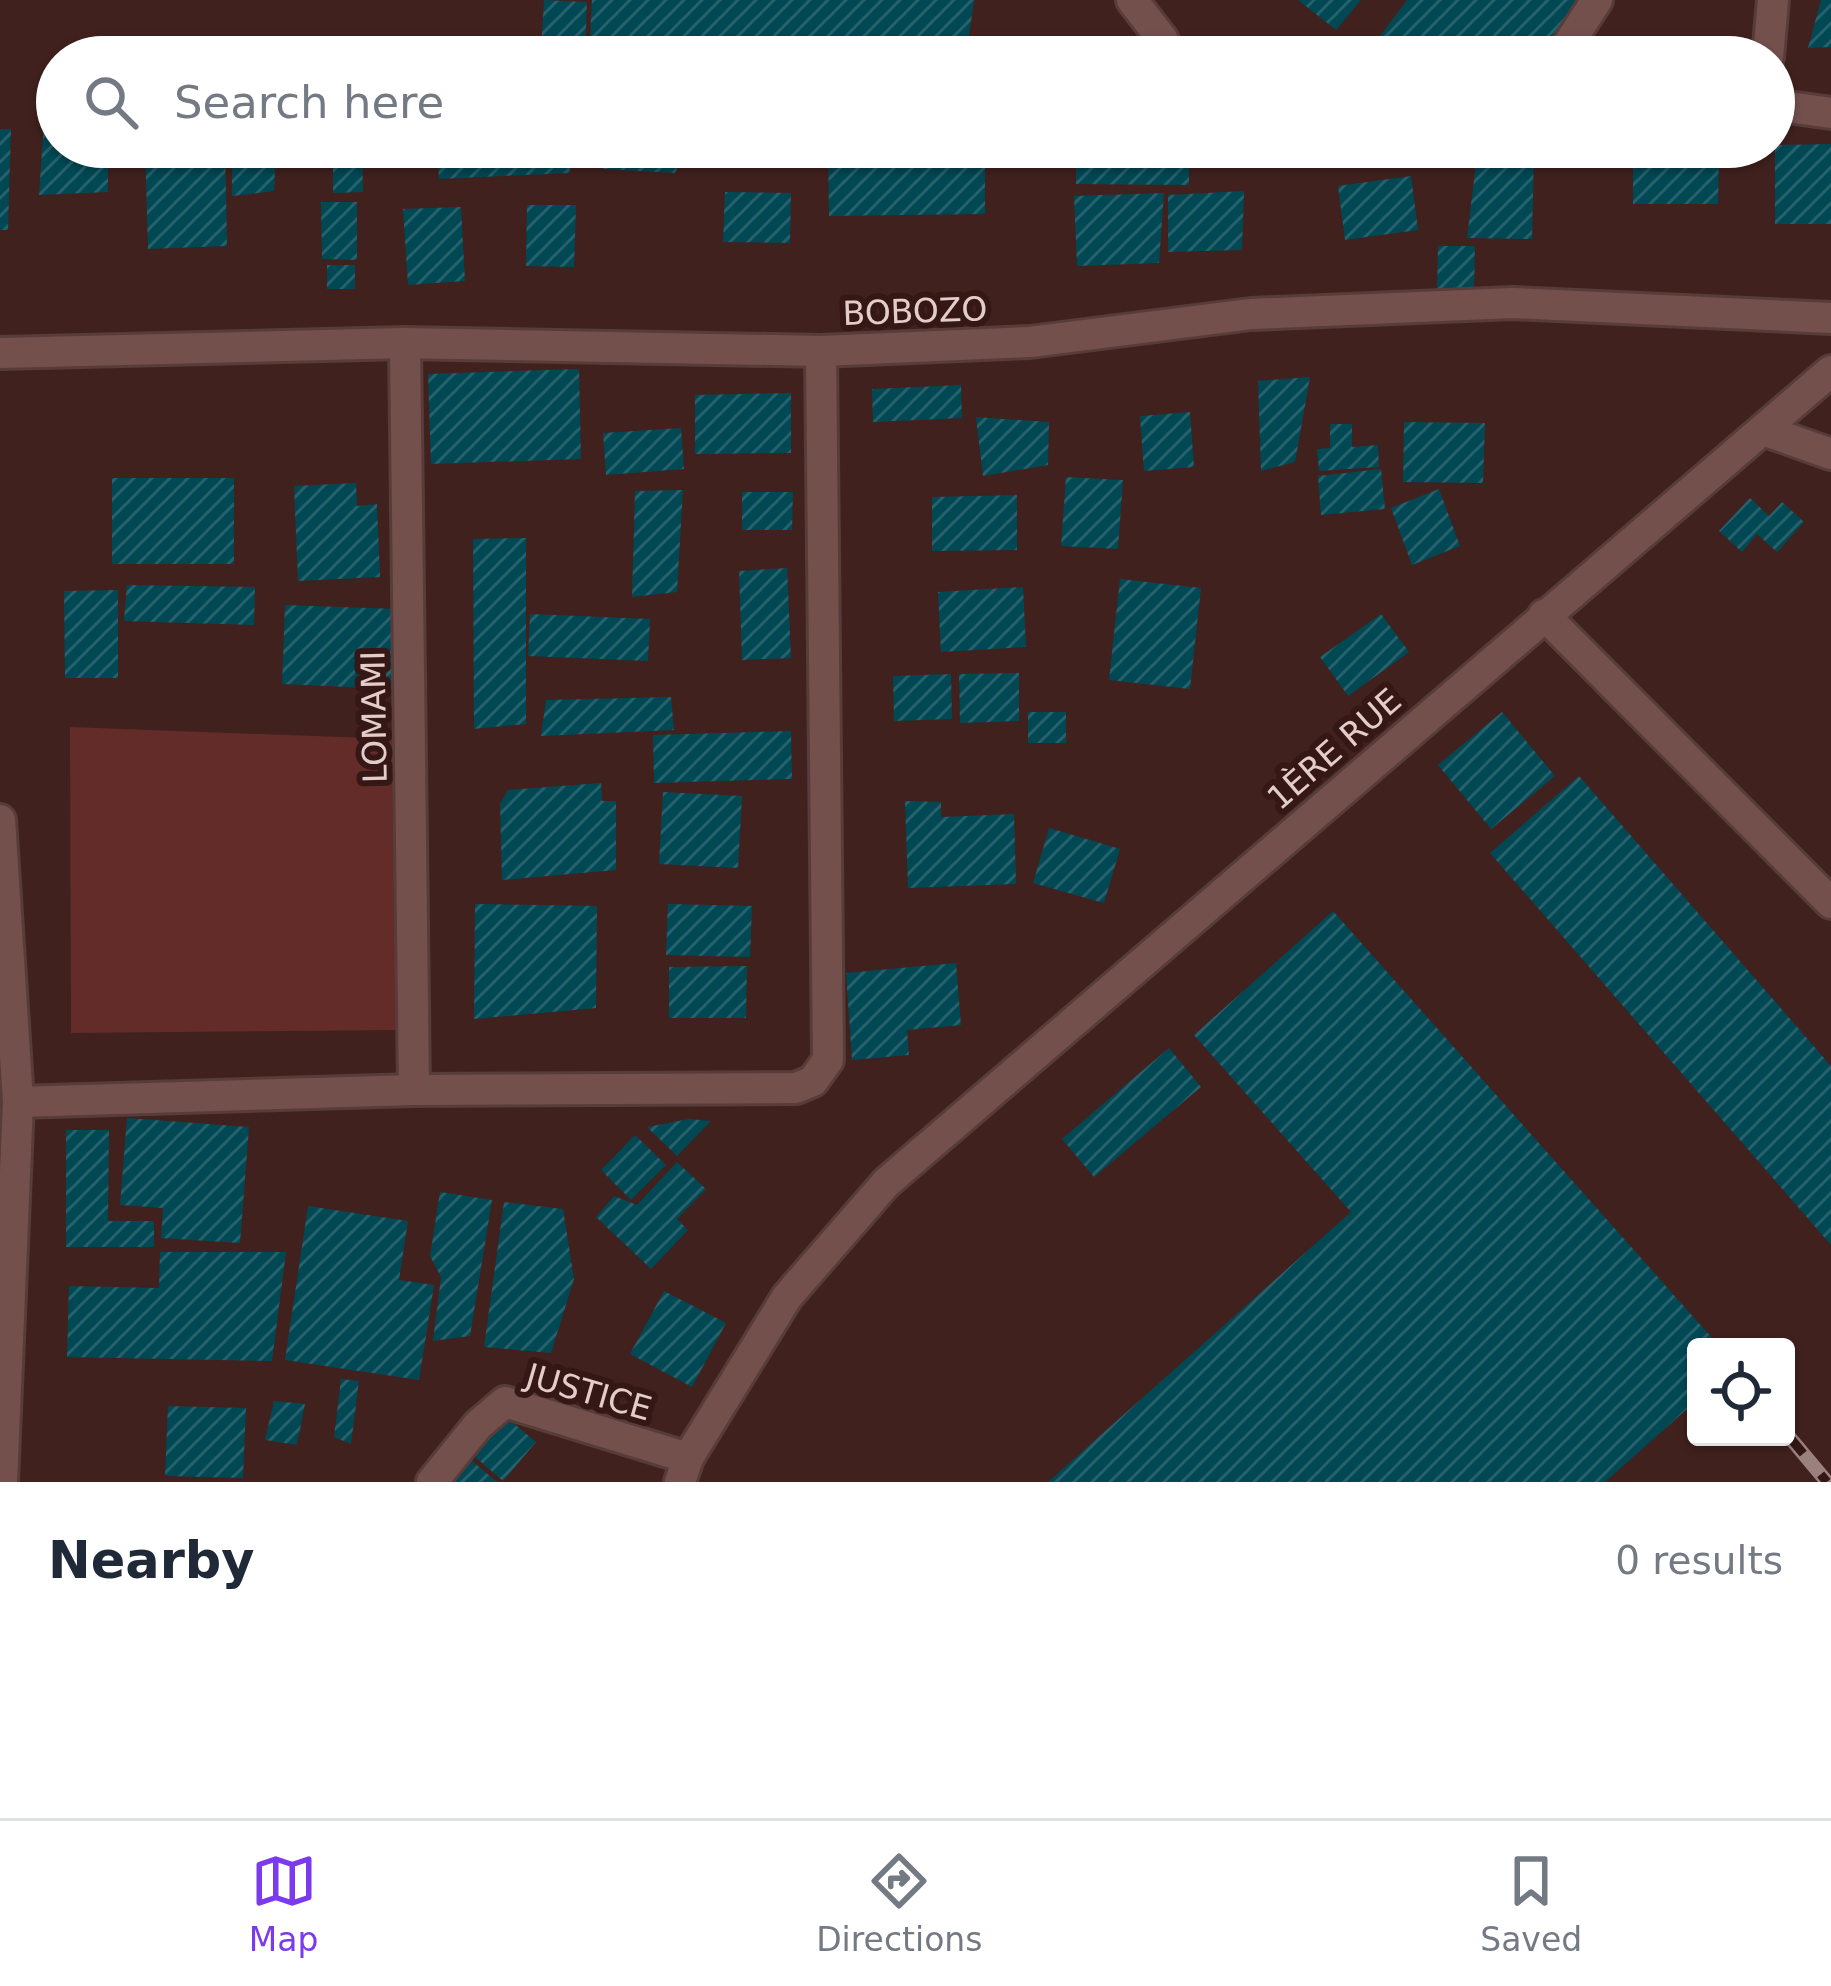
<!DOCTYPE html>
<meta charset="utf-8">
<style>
body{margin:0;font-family:"DejaVu Sans",sans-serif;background:#f6f6f7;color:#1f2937}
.controls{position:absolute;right:36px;bottom:36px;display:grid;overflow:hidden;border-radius:12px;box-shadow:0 3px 9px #0004}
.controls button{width:108px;height:108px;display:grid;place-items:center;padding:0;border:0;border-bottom:3px solid #e0e1e3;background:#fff;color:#1f2937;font:60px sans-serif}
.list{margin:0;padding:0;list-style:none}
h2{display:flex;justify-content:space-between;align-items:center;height:156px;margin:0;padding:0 48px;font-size:51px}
h2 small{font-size:39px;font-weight:400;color:#747a83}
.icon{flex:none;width:66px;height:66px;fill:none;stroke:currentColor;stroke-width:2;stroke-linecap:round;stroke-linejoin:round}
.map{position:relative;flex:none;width:1831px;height:1482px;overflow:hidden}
.search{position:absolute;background:#fff;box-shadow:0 3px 9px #0004;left:36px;right:36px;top:36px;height:132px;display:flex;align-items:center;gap:30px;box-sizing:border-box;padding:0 42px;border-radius:66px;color:#747a83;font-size:45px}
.sheet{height:336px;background:#fff}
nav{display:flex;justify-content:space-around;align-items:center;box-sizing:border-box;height:168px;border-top:3px solid #e0e1e3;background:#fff;font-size:33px;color:#747a83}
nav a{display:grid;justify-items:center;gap:6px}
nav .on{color:#7c3aed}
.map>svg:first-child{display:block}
.grass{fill:#642c28}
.building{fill:url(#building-hatch)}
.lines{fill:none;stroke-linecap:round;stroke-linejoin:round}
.minor-casing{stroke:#573c3a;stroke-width:36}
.minor{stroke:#74504d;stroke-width:30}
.rail-casing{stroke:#9b817e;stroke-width:14}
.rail{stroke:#351715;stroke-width:9;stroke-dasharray:27;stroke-linecap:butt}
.labels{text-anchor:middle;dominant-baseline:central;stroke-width:12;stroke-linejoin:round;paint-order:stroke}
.street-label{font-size:33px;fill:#e3cdca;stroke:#351715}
</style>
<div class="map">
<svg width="1831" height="1482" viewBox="0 0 1831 1482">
<defs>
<pattern id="building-hatch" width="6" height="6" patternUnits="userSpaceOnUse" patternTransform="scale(3)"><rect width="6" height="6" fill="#014855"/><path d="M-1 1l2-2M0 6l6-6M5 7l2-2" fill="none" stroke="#26616c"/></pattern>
</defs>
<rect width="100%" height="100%" fill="#40211e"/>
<polygon class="grass" points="70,727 394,739 399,1030 71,1033"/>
<g class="building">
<polygon points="544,0 587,2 585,52 541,50"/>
<polygon points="592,0 974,0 966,57 589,57"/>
<polygon points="1298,0 1361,0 1336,30"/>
<polygon points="1407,0 1590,0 1543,57 1401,57 1377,40"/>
<polygon points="1821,0 1831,0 1831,47 1808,48"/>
<polygon points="57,122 57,147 108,147 108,192 39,195 44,123"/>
<polygon points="0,129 11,129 8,230 0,230"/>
<polygon points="1831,144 1831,224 1775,224 1775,145"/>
<polygon points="145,147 225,147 227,246 148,249"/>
<polygon points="232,147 276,147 274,191 232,196"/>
<polygon points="333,147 362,147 363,192 333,193"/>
<polygon points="437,147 569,147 570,173 439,179"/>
<polygon points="605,147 686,147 675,173 603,169"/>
<polygon points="828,147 985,147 985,214 829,216"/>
<polygon points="1076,147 1150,147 1155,161 1189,161 1189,185 1076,184"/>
<polygon points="1162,147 1222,147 1221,156 1162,155"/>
<polygon points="1534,150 1532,239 1467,238 1477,155"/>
<polygon points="1633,155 1719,156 1718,204 1633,204"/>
<polygon points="1411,176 1418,230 1345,240 1338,186"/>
<polygon points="1244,191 1242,250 1168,252 1168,195"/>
<polygon points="725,192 791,193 790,243 723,242"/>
<polygon points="1164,193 1159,263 1077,266 1074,196"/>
<polygon points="321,202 357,202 357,260 322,259"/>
<polygon points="527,205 576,205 574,267 526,266"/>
<polygon points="461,207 465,281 408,285 403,209"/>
<polygon points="1438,246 1475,246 1474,290 1437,289"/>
<rect x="327" y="265" width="28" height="24"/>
<polygon points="579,369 581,459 431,464 428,374"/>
<polygon points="1310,377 1295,462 1261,471 1258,381"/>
<polygon points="961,385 962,418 873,422 872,389"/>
<polygon points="791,393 791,453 695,454 695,395"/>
<polygon points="1190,412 1194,467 1144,471 1140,416"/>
<polygon points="976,417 1049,422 1048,465 983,476"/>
<polygon points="1404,422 1485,423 1483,483 1403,482"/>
<polygon points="1330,424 1352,424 1352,447 1378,445 1379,467 1319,471 1317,449 1330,448"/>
<polygon points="681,428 684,469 606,475 603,433"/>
<polygon points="1381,469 1385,509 1321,515 1318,476"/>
<polygon points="1066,477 1123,480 1118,549 1061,546"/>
<rect x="112" y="478" width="122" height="86"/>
<polygon points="356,483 357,506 377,504 380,577 298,581 294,486"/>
<polygon points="1439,489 1460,546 1412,565 1391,508"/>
<polygon points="683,490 677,592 632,597 635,491"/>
<polygon points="742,492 793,492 792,530 742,530"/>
<polygon points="1017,495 1017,550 932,551 932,497"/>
<polygon points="1750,498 1769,516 1782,502 1804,522 1777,552 1757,534 1742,552 1719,531"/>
<polygon points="526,538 526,724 474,729 473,539"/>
<polygon points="787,568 791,658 742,660 739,571"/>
<polygon points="1120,579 1201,588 1190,689 1109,680"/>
<polygon points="127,585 255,587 254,625 124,621"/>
<polygon points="1023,587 1026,647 941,652 938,592"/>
<polygon points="118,590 118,678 65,678 64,591"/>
<polygon points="285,605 396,609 392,689 282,684"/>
<polygon points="530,614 650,619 648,661 528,656"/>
<polygon points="1381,614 1409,652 1348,696 1320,657"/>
<polygon points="1019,673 1019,721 960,723 959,674"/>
<polygon points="951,674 952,719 894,721 893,676"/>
<polygon points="671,697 674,730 541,736 546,700"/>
<rect x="1028" y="712" width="38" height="31"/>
<polygon points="1502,712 1555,776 1491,829 1438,765"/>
<polygon points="791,731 792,779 654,783 653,735"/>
<polygon points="1579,776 1831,1066 1831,1245 1490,853"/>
<polygon points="601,783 602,801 616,801 616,870 502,880 500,804 508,790"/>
<polygon points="663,792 742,796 738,868 659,864"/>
<polygon points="905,801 941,802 941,817 1014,814 1016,884 908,888"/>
<polygon points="1049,828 1120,849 1104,903 1033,883"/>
<polygon points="475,904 597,906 596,1008 474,1019"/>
<polygon points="668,904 752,906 750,957 666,955"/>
<polygon points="1333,911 1720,1347 1696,1347 1696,1401 1605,1482 1048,1482 1351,1212 1194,1035"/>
<polygon points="956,963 961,1025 907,1030 909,1055 852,1060 846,973"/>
<polygon points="747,966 746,1018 669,1018 669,967"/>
<polygon points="1169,1048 1201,1087 1094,1177 1062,1139"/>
<polygon points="127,1118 249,1127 240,1243 161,1238 163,1208 120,1205"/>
<polygon points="689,1119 711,1121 677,1156 647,1127"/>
<polygon points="66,1130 109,1130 108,1221 154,1221 154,1247 66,1247"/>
<polygon points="635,1135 666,1165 631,1200 601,1170"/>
<polygon points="677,1162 706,1189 677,1219 688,1230 651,1269 596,1217 614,1196 637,1205"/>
<polygon points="440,1192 492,1200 470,1336 433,1341 441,1277 430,1256"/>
<polygon points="504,1202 563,1209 574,1279 551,1353 484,1347"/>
<polygon points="308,1206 408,1221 399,1280 434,1285 419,1380 285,1360"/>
<polygon points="160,1252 286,1252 272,1361 67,1357 69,1286 159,1288"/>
<polygon points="664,1291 726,1323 692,1387 630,1354"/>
<polygon points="341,1379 359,1381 351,1444 334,1437"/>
<polygon points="274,1401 305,1404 297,1445 265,1440"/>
<polygon points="168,1406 246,1408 243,1478 165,1476"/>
<polygon points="506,1417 536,1442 503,1481 474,1456"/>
<polygon points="471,1460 497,1482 448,1482"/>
</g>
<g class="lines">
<g class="minor-casing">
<g id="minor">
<polyline points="1132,0 1163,40"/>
<polyline points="1560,57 1597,0"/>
<polyline points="1768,57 1773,0"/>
<polyline points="1774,105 1831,113"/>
<polyline points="405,343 414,1090"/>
<polyline points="0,353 405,343 821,351 1030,342 1251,314 1513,303 1831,318"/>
<polyline points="1766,431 1831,454"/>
<polyline points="1544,615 1831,903"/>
<polyline points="0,820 18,1102 2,1482"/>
<polyline points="18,1102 414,1090 796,1088 813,1081 828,1060 821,351"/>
<polyline points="432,1482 478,1425 505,1402 688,1458"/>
<polyline points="680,1482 688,1458 787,1297 886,1183 1831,371"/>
</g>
</g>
<use href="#minor" class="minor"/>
<g class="rail-casing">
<polyline id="rail" points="1786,1433 1827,1482"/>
</g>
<use href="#rail" class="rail"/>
</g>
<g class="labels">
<g class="street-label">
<text transform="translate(915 311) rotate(-2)">BOBOZO</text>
<text transform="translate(374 717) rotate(-91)">LOMAMI</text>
<text transform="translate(1334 749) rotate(-41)">1ÈRE RUE</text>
<text transform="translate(589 1392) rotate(16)">JUSTICE</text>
</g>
</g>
</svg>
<div class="controls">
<button><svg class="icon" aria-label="locate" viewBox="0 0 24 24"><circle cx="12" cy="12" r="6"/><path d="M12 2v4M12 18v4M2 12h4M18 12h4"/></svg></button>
</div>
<div class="search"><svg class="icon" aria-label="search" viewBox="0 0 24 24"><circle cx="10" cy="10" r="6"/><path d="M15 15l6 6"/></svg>Search here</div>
</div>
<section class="sheet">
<h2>Nearby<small>0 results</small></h2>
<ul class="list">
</ul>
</section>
<nav>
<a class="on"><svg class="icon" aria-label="map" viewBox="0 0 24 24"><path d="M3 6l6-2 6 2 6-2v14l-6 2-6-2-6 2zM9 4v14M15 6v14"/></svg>Map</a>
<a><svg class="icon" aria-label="directions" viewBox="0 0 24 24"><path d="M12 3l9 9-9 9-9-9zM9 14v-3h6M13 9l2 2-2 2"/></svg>Directions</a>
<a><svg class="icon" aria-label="saved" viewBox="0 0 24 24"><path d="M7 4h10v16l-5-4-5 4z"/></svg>Saved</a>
</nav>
